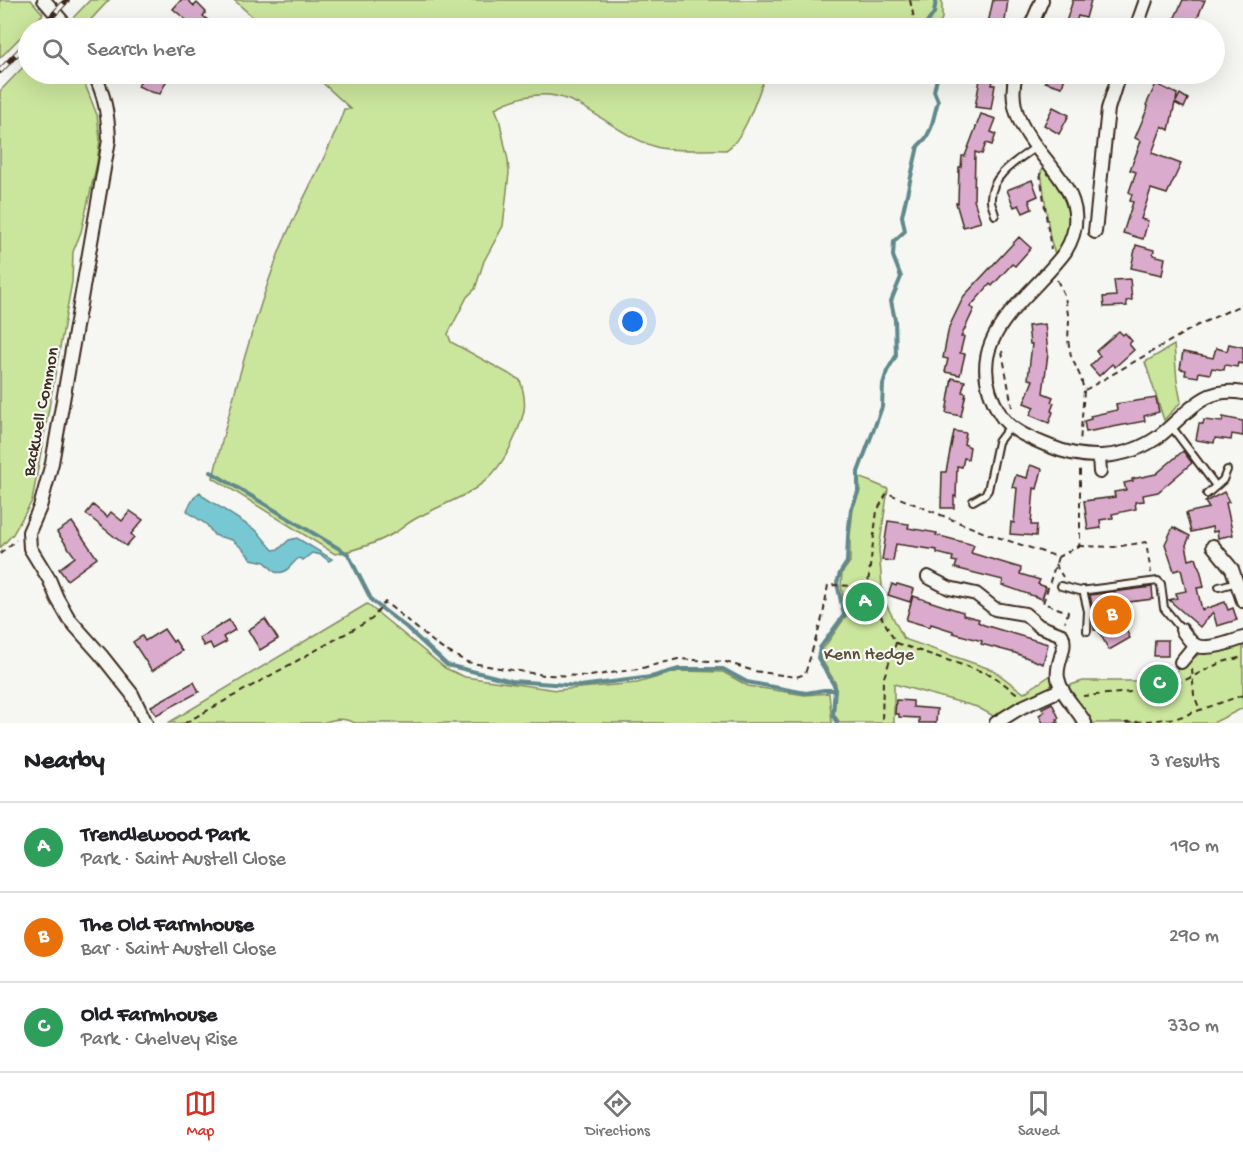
<!DOCTYPE html>
<meta charset="utf-8">
<style>
body{margin:0;font-family:"Gochi Hand",sans-serif;background:#f2f2f2;color:#202124}
.you{position:absolute;left:633px;top:322px;width:21px;height:21px;margin:-15px;border:4px solid #fff;border-radius:50%;background:#1a73e8;box-shadow:0 0 0 9px #1a73e833}
.badge{display:grid;place-items:center;width:39px;height:39px;border-radius:50%;background:#d93025;color:#fff;font-size:20px;font-weight:700}
.pin{position:absolute;translate:-50% -50%;border:3px solid #fff;box-shadow:0 2px 6px #0006}
.list{margin:0;padding:0;list-style:none}
h2{display:flex;justify-content:space-between;align-items:center;height:78px;margin:0;padding:0 24px;font-size:26px}
h2 small{font-size:20px;font-weight:400;color:#757577}
.list li{display:grid;grid-template-columns:39px 1fr auto;gap:18px;align-items:center;box-sizing:border-box;height:90px;padding:0 24px;border-top:2px solid #e0e0e0}
.list b{display:block;font-size:22px;white-space:nowrap}
.list p{margin:0;font-size:20px;white-space:nowrap;color:#757577}
.list em{font-size:20px;font-style:normal;color:#757577}
.icon{flex:none;width:33px;height:33px;fill:none;stroke:currentColor;stroke-width:2;stroke-linecap:round;stroke-linejoin:round}
.map{position:relative;flex:none;width:1243px;height:723px;overflow:hidden}
.search{position:absolute;background:#fff;box-shadow:0 6px 24px #0002;left:18px;right:18px;top:18px;height:66px;display:flex;align-items:center;gap:15px;box-sizing:border-box;padding:0 21px;border-radius:33px;color:#757577;font-size:22px}
.sheet{height:348px;background:#fff}
nav{display:flex;justify-content:space-around;align-items:center;box-sizing:border-box;height:84px;border-top:2px solid #e0e0e0;background:#fff;font-size:16px;color:#757577}
nav a{display:grid;justify-items:center;gap:3px}
nav .on{color:#d93025}
.map>svg:first-child{display:block}
.green{fill:#cae59c;stroke:#82885d;stroke-width:1.5}
.water{fill:#78c8d3;stroke:#60898b;stroke-width:1.5}
.lines{fill:none;stroke-linecap:round;stroke-linejoin:round}
.stream{stroke:#60898b;stroke-width:4}
.building{fill:#daabcc;stroke:#3b2a1e;stroke-width:1.5}
.service-casing{stroke:#3b2a1e;stroke-width:10}
.minor-casing{stroke:#3b2a1e;stroke-width:16}
.path{stroke:#3b2a1e;stroke-width:2;stroke-dasharray:6 4.5;stroke-linecap:butt}
.service{stroke:#f6f6f2;stroke-width:6}
.minor{stroke:#f6f6f2;stroke-width:12}
.rail-casing{stroke:#3b2a1e;stroke-width:6}
.rail{stroke:#f6f6f2;stroke-width:4;stroke-dasharray:11;stroke-linecap:butt}
.labels{text-anchor:middle;dominant-baseline:central;stroke-width:4.5;stroke-linejoin:round;paint-order:stroke}
.street-label{font-size:18px;fill:#3b2a1e;stroke:#f6f6f2}
.park-label{font-size:18px;fill:#584f37;stroke:#f6f6f2}
</style>
<div class="map">
<svg width="1243" height="723" viewBox="0 0 1243 723">
<rect width="100%" height="100%" fill="#f6f6f2"/>
<filter id="ink" filterUnits="userSpaceOnUse"><feTurbulence type="fractalNoise" baseFrequency=".0167" numOctaves="2"/><feDisplacementMap in="SourceGraphic" scale="12" xChannelSelector="R" yChannelSelector="G"/><feConvolveMatrix kernelMatrix="1 2 1 2 8 2 1 2 1" color-interpolation-filters="sRGB"/></filter>
<g filter="url(#ink)">
<g class="green">
<polygon points="0,0 31,0 43,14 0,58"/>
<polygon points="90,0 109,0 83,28 77,28 71,20"/>
<polygon points="234,0 942,0 942,18 938,28 265,28"/>
<polygon points="28,62 28,74 81,74 97,115 100,139 97,163 81,232 73,252 72,282 32,501 13,534 0,548 0,91"/>
<path d="M 313,74 L 766,74 C 758,94 745,139 726,150 C 709,149 670,152 656,147 C 592,126 570,69 495,108 L 499,118 L 508,160 L 509,173 L 503,226 L 484,261 L 475,289 L 467,297 L 448,334 L 451,342 L 520,380 C 528,405 525,413 515,437 C 491,493 463,493 415,519 C 408,523 402,528 396,532 C 378,543 356,550 335,554 L 213,478 C 231,403 251,327 278,255 C 297,205 327,160 344,109 L 351,109 Z"/>
<path d="M 1044,167 C 1052,174 1062,189 1066,199 C 1071,216 1069,243 1055,254 L 1050,238 L 1041,171 Z"/>
<polygon points="1174,345 1177,381 1181,402 1164,420 1145,362"/>
<polygon points="859,477 888,489 879,550 883,598 904,639 993,670 1024,693 1051,675 1058,688 997,718 977,707 894,684 894,723 840,723 834,714 836,684 820,657 823,649 846,616 841,585 842,573 850,562 850,536 853,509 860,491"/>
<path d="M 367,604 L 445,668 L 465,677 L 557,690 L 637,683 L 679,671 L 723,672 L 748,686 L 805,695 L 829,693 L 832,723 L 355,723 C 343,717 335,719 322,723 L 168,723 Z"/>
<polygon points="1243,644 1243,708 1213,723 1092,723 1068,686 1083,681 1163,681 1199,654 1237,647"/>
</g>
<path class="water" d="M 200,492 L 204,497 L 257,531 L 273,550 L 279,549 L 289,540 L 297,538 L 332,559 L 329,561 L 321,555 L 312,553 L 303,560 L 299,558 C 290,564 288,575 275,572 L 265,562 L 251,559 L 243,549 L 232,540 L 214,535 L 207,525 L 188,512 L 187,510 L 195,496 Z"/>
<g class="lines">
<g class="stream">
<polyline points="928,28 927,23 934,13 936,0"/>
<polyline points="211,472 348,554 372,601 406,627 447,665 512,681 580,686 651,677 679,669 723,669 747,682 806,693 824,690 835,690"/>
<polyline points="837,723 833,715 835,687 818,658 820,648 844,615 837,583 840,573 847,562 848,536 851,509 858,492 858,472 882,407 883,384 887,371 896,356 895,320 891,301 901,277 893,256 894,241 905,231 902,216 918,146 926,138 931,128 938,101 934,91 938,74"/>
</g>
</g>
<g class="building">
<polygon points="181,0 188,0 194,6 197,3 206,12 203,16 209,21 203,28 196,28 173,9"/>
<polygon points="993,0 1008,0 1004,28 987,28"/>
<polygon points="1073,0 1091,0 1086,18 1078,16 1074,28 1064,28"/>
<polygon points="1183,0 1205,0 1193,28 1170,28"/>
<polygon points="144,74 170,74 160,94 151,92 138,86"/>
<polygon points="981,74 994,75 992,85 995,85 991,109 975,107"/>
<polygon points="1048,74 1066,74 1062,87 1045,82"/>
<polygon points="1156,84 1177,94 1176,102 1180,94 1188,99 1184,108 1175,103 1169,130 1162,126 1152,153 1181,164 1167,194 1151,189 1141,219 1148,221 1143,239 1123,233 1133,202 1130,201 1132,194 1129,192 1136,172 1130,170 1141,141 1135,138 1148,107 1146,105"/>
<polygon points="1053,107 1069,115 1059,134 1044,125"/>
<polygon points="981,114 996,119 991,132 996,134 992,145 986,143 982,154 975,152 974,200 981,222 963,227 956,203 958,203 959,167 961,167 962,156 965,156"/>
<polygon points="1032,180 1038,196 1029,200 1032,209 1023,213 1019,205 1014,207 1007,190"/>
<polygon points="1019,237 1031,248 1015,266 1012,264 992,286 990,284 970,307 974,309 961,337 964,337 960,353 965,354 960,375 945,372 948,359 943,358 949,327 964,296"/>
<polygon points="1136,245 1154,250 1153,255 1165,258 1162,275 1131,268"/>
<polygon points="1130,279 1132,300 1126,301 1127,306 1104,307 1103,297 1116,296 1114,280"/>
<polygon points="1045,324 1048,353 1043,393 1053,397 1051,402 1054,403 1051,411 1053,412 1049,423 1030,415 1034,407 1024,403 1033,380 1028,379 1032,344 1030,344 1028,326"/>
<polygon points="1119,331 1123,335 1125,333 1132,341 1129,344 1134,350 1115,367 1112,364 1099,376 1090,366 1100,356 1096,351"/>
<polygon points="1229,344 1243,347 1243,364 1238,363 1237,367 1225,365 1224,370 1212,368 1210,374 1199,372 1198,377 1185,375 1186,370 1180,369 1183,352 1213,358 1216,348 1227,351"/>
<polygon points="952,378 965,381 962,392 966,393 961,416 946,413"/>
<polygon points="1156,398 1159,412 1144,416 1145,421 1086,432 1084,421 1091,419 1090,416 1117,410 1116,404"/>
<polygon points="1223,417 1243,421 1243,436 1232,434 1231,440 1215,438 1214,443 1196,440 1199,424 1203,424 1204,420 1222,422"/>
<polygon points="954,431 966,433 964,444 970,447 968,459 964,458 962,467 957,466 956,497 954,496 954,508 941,508 942,472 946,472"/>
<polygon points="1183,451 1192,463 1158,492 1143,495 1144,501 1135,502 1136,509 1112,514 1113,518 1100,520 1101,528 1088,530 1084,501 1115,497 1114,492 1126,490 1124,483 1133,481 1132,479 1156,474"/>
<polygon points="1030,465 1042,469 1037,489 1034,488 1031,525 1037,525 1036,536 1010,534 1011,522 1014,523 1017,488 1012,487 1016,475 1027,478"/>
<polygon points="1224,492 1229,502 1226,503 1233,535 1218,538 1217,531 1213,532 1212,527 1191,532 1186,513 1209,508 1205,502"/>
<polygon points="93,505 107,517 111,512 122,521 130,511 143,520 131,534 134,537 126,546 86,514"/>
<polygon points="888,521 909,524 908,528 937,533 936,535 974,545 971,553 1021,568 1020,574 1040,580 1038,584 1046,587 1042,599 1002,585 1003,580 955,568 957,562 952,561 953,557 937,553 937,550 896,544 893,561 882,560"/>
<polygon points="72,522 97,558 67,580 59,569 75,557 57,532"/>
<polygon points="1173,527 1190,536 1186,545 1189,560 1196,558 1201,573 1204,587 1197,588 1202,610 1225,602 1228,610 1233,608 1237,620 1217,626 1213,612 1200,627 1169,600 1177,598 1176,593 1186,591 1181,569 1174,571 1165,544"/>
<polygon points="892,584 896,586 897,584 914,589 910,602 888,595"/>
<polygon points="1152,587 1153,599 1129,602 1131,621 1122,622 1130,638 1109,650 1098,630 1094,630 1093,610 1090,595"/>
<polygon points="913,596 963,612 963,615 979,619 978,622 984,625 1048,644 1043,664 1015,653 981,644 982,641 953,633 953,631 931,624 930,627 906,620"/>
<polygon points="265,619 278,639 260,650 248,630"/>
<polygon points="229,620 235,630 223,637 226,642 213,649 210,643 204,646 199,638"/>
<polygon points="164,629 173,642 175,640 182,651 152,671 133,642 142,636 145,641"/>
<polygon points="1155,640 1168,640 1168,656 1154,656"/>
<polygon points="194,682 199,692 156,715 151,706"/>
<polygon points="896,700 913,701 913,707 937,709 936,723 919,723 919,718 899,717 899,714 895,714"/>
<polygon points="1052,703 1059,718 1057,719 1058,723 1043,723 1039,715 1044,712 1042,708"/>
</g>
<g class="lines">
<g class="service-casing">
<g id="service">
<path d="M 995,215 C 994,210 991,205 991,201 C 989,176 1019,159 1036,147"/>
<polyline points="1171,426 1216,486"/>
<polyline points="1207,494 1223,480 1227,470"/>
<polyline points="973,501 985,494 988,490 998,442 1010,426"/>
<polyline points="1061,586 1080,591 1158,581 1161,584 1164,608 1182,630"/>
<polyline points="1219,587 1237,582"/>
<polyline points="1083,590 1088,611 1087,631"/>
</g>
</g>
<g class="minor-casing">
<g id="minor">
<polyline points="44,0 68,28"/>
<polyline points="1030,28 1042,0"/>
<polyline points="1136,28 1146,0"/>
<path d="M 94,74 C 105,95 108,116 109,140 L 52,463 L 40,507 L 29,532 L 30,548 L 49,579 L 57,598 L 69,619 L 101,655 L 132,694 L 146,723"/>
<path d="M 1016,74 C 995,150 1110,179 1065,252 C 1026,304 956,340 1000,414 C 1010,431 1032,439 1049,446 C 1085,461 1125,460 1158,437 C 1186,416 1202,385 1243,393"/>
<polyline points="1095,232 1108,109 1119,74"/>
<polyline points="1099,456 1100,472"/>
<polyline points="1213,546 1232,569 1243,601"/>
<path d="M 928,577 L 949,588 L 976,594 L 995,609 L 1025,614 L 1039,626 L 1062,635 C 1068,649 1055,663 1058,678 C 1061,695 1077,708 1085,723"/>
<path d="M 1182,630 C 1185,634 1190,642 1195,645 C 1205,651 1232,642 1243,638"/>
<polyline points="1181,662 1195,645"/>
<polyline points="996,723 1020,708 1062,689"/>
</g>
</g>
<g class="path">
<polyline points="910,0 916,28"/>
<polyline points="1040,173 1051,250"/>
<polyline points="1057,280 1065,297 1069,320 1068,340 1071,356 1081,378 1084,391 1080,443"/>
<polyline points="1002,351 1012,407"/>
<polyline points="1085,390 1198,325 1243,304"/>
<polyline points="1079,546 1115,547 1146,542 1151,573"/>
<polyline points="0,554 16,540"/>
<polyline points="1058,557 1043,603 1068,612 1065,622"/>
<polyline points="1055,564 1063,577"/>
<polyline points="867,591 877,511 887,493 985,533 1058,557 1079,546 1080,542 1080,467"/>
<polyline points="896,643 992,675 1019,695"/>
<polyline points="1192,669 1194,695 1200,710"/>
<polyline points="1083,696 1167,689 1222,662 1243,657"/>
<polyline points="185,723 372,619 385,602 441,648 467,662 493,667 544,675 590,676 638,669 678,659 726,662 754,671 796,677 805,674 823,615 828,585 859,586 867,591 896,643 883,680 882,723"/>
<polyline points="1125,723 1177,718 1243,695"/>
</g>
<use href="#service" class="service"/>
<use href="#minor" class="minor"/>
<g class="rail-casing">
<g id="rail">
<polyline points="41,28 67,0"/>
<polyline points="0,71 28,42"/>
</g>
</g>
<use href="#rail" class="rail"/>
</g>
</g>
<g class="labels">
<g class="street-label">
<text transform="translate(42 412) rotate(-79)">Backwell Common</text>
</g>
<g class="park-label">
<text x="869" y="655">Kenn Hedge</text>
</g>
</g>
</svg>
<div class="you"></div>
<div class="pin badge" style="left:865px;top:602px;background:#2e9e5b">A</div>
<div class="pin badge" style="left:1112px;top:615px;background:#e8710a">B</div>
<div class="pin badge" style="left:1159px;top:684px;background:#2e9e5b">C</div>
<div class="search"><svg class="icon" aria-label="search" viewBox="0 0 24 24"><circle cx="10" cy="10" r="6"/><path d="M15 15l6 6"/></svg>Search here</div>
</div>
<section class="sheet">
<h2>Nearby<small>3 results</small></h2>
<ul class="list">
<li><span class="badge" style="background:#2e9e5b">A</span><div><b>Trendlewood Park</b><p>Park · Saint Austell Close</p></div><em>190 m</em></li>
<li><span class="badge" style="background:#e8710a">B</span><div><b>The Old Farmhouse</b><p>Bar · Saint Austell Close</p></div><em>290 m</em></li>
<li><span class="badge" style="background:#2e9e5b">C</span><div><b>Old Farmhouse</b><p>Park · Chelvey Rise</p></div><em>330 m</em></li>
</ul>
</section>
<nav>
<a class="on"><svg class="icon" aria-label="map" viewBox="0 0 24 24"><path d="M3 6l6-2 6 2 6-2v14l-6 2-6-2-6 2zM9 4v14M15 6v14"/></svg>Map</a>
<a><svg class="icon" aria-label="directions" viewBox="0 0 24 24"><path d="M12 3l9 9-9 9-9-9zM9 14v-3h6M13 9l2 2-2 2"/></svg>Directions</a>
<a><svg class="icon" aria-label="saved" viewBox="0 0 24 24"><path d="M7 4h10v16l-5-4-5 4z"/></svg>Saved</a>
</nav>
